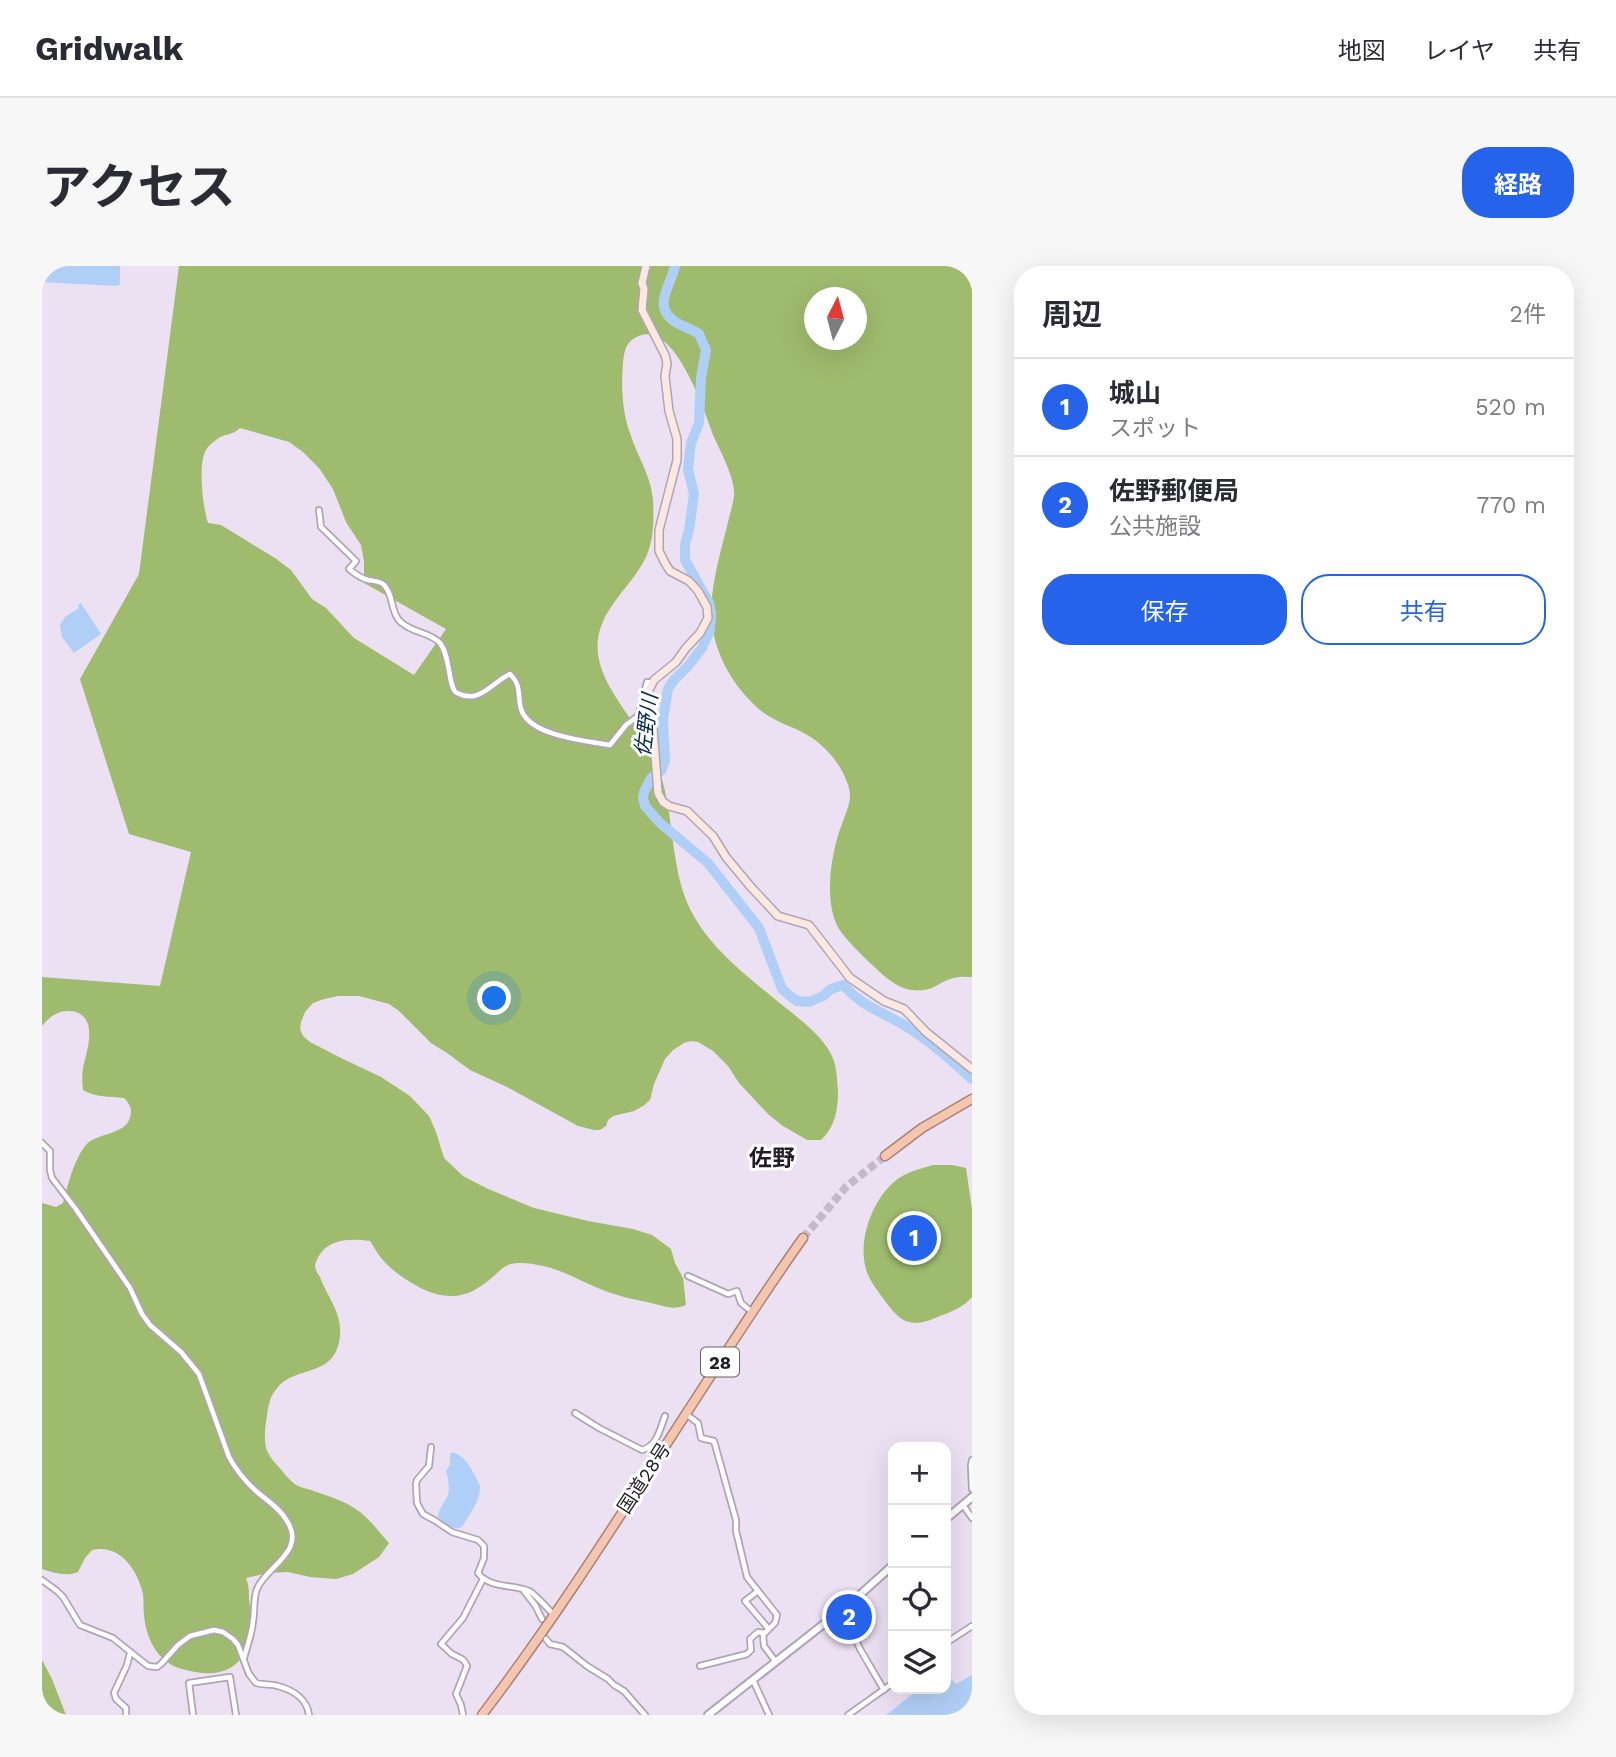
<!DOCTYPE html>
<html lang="ja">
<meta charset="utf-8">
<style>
body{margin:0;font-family:"Work Sans","Noto Sans JP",sans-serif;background:#f7f7f7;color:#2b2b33}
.controls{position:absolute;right:21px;bottom:21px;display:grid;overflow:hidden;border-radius:14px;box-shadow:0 7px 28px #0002}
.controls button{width:63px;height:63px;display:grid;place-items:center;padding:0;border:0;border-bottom:2px solid #e1e1e2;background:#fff;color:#2b2b33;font:35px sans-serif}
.compass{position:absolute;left:762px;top:21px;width:63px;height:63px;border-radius:50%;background:#fff;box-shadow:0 7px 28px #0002;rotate:6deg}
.you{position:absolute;left:453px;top:733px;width:24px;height:24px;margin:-18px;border:5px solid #fff;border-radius:50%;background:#1a73e8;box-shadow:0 0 0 10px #1a73e833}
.badge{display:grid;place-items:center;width:46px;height:46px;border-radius:50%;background:#2563eb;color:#fff;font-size:23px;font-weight:700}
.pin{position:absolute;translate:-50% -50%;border:4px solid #fff;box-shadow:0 2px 7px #0006}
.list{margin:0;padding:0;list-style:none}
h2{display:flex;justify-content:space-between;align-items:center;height:91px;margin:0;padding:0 28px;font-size:30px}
h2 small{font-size:23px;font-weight:400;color:#7c7c81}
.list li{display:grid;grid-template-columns:46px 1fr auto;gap:21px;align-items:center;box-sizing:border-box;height:98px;padding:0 28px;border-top:2px solid #e1e1e2}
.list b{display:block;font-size:26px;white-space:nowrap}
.list p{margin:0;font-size:23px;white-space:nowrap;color:#7c7c81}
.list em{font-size:23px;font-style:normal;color:#7c7c81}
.actions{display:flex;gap:14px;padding:21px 28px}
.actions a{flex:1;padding:16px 0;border:2px solid #2563eb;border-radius:28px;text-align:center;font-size:24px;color:#2563eb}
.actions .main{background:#2563eb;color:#fff}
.icon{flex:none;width:38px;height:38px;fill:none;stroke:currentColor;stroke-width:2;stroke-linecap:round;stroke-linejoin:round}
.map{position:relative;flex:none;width:930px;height:1449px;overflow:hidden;border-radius:28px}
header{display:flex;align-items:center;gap:42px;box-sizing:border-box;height:98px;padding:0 35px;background:#fff;border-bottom:2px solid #e1e1e2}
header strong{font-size:33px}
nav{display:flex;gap:38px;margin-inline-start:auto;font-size:24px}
.intro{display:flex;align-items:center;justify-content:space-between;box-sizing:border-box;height:168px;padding:0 42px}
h1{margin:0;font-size:49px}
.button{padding:18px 32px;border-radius:28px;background:#2563eb;color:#fff;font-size:24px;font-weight:700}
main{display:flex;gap:42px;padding:0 42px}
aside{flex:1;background:#fff;border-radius:28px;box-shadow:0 7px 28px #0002}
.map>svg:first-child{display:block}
.forest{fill:#9fbb6e;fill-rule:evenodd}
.water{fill:#b0cff6}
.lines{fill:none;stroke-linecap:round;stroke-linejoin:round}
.river{stroke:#b0cff6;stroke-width:10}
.trunk-tunnel{stroke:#c4b9ca;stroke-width:8;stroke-dasharray:8 4;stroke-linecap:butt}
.minor-casing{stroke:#b0a5b6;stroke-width:8}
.tertiary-casing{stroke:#b0a5b6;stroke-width:10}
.secondary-casing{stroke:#b0a5b6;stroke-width:10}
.trunk-casing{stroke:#aa8172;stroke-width:11}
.minor{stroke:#fff;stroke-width:4.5}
.tertiary{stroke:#fff;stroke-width:6}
.secondary{stroke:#fbe9e1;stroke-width:7}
.trunk{stroke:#f4c6af;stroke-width:8}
.labels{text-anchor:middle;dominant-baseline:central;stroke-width:6;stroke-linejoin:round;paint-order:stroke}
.shield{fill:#fff;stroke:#656266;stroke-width:2}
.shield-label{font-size:18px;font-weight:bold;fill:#231e25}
.street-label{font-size:19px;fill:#231e25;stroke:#fff}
.water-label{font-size:21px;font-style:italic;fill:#052950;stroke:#fff}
.quarter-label{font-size:23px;font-weight:bold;fill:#231e25;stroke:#fff}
</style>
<header>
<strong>Gridwalk</strong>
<nav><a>地図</a><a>レイヤ</a><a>共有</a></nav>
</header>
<div class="intro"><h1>アクセス</h1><a class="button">経路</a></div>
<main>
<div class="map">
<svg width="930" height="1449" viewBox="0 0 930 1449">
<rect width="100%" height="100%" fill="#ece0f3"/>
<g class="forest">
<path d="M 137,0 L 930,0 L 930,711 C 924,711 918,710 912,712 C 894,716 894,726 871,724 C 854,723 839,707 827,696 C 817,686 805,675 797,663 C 781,636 789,586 800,558 C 805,543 812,532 805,516 C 797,494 779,475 758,465 C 745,459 730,454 718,444 C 696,425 679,399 672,370 C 663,335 678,290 686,256 C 688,248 691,238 692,230 C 694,214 679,187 672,171 C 663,148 631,45 591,73 C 583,79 582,87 581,97 C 579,120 580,145 588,167 C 595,190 609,209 611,234 C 612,254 612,277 602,295 C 585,326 551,349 556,388 C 560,423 596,457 611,489 C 636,541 624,604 653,652 C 672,685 705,710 734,734 C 753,750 779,767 790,790 C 795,801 795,814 796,825 C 796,844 793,861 779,874 L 765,874 L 741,860 L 726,848 L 697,817 L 686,800 L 671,785 L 656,776 L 649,775 L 642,777 L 631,784 L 623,793 L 612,818 L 608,834 L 601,840 L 592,845 L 571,850 L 566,854 L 564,860 L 558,864 L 552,864 L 536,860 L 465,821 L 428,804 L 405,787 L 389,777 L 357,745 L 347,738 L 317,730 L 296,730 L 282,733 L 271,737 L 263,746 L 259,756 L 258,763 L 261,770 L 268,776 L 299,792 L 339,811 L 368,830 L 387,850 L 394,866 L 402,892 L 421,910 L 444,922 L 492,942 L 546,955 L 591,963 L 610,969 L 629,983 L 633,997 L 641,1012 L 644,1039 C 632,1044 625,1041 613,1038 C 597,1034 582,1032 566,1026 C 543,1018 521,1003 496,999 C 488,997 477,996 469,998 C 463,999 457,1005 452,1010 C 433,1026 419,1034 394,1028 C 378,1024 350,1006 340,993 C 335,987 332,981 328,975 C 311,973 290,972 279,987 C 276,990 273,997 273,1001 C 274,1005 276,1008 278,1011 C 286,1033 303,1050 297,1076 C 290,1111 254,1100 236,1121 C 228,1129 226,1140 225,1150 C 223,1160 222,1172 224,1182 C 226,1188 231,1195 236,1200 C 241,1206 247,1214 254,1219 C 258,1221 265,1223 269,1224 C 286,1230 304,1235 318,1246 C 329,1255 338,1267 347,1277 L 337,1291 L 311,1308 L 294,1313 L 268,1311 L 246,1306 L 226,1307 L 204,1312 C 207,1320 207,1325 207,1333 C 209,1356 218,1376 199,1393 C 194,1398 188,1403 181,1405 C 169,1409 156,1407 144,1404 C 117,1399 104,1374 102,1349 C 101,1342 102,1335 101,1328 C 95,1303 78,1278 50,1284 L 43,1292 L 36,1306 C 24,1311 13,1307 0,1303 L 0,937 L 14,941 L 21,937 C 26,919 31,896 43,880 C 54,865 88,871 89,846 C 89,840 86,836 82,832 C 68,830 54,832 41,824 C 40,816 40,810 41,802 C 45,784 58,748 28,745 C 16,744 7,751 0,760 L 0,711 L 118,720 L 149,586 L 87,568 L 38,413 L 97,308 ZM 772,32 L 814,32 L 814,74 L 772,74 ZM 198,162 L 247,176 L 261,186 L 277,202 L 291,223 L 304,256 L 319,279 L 322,295 L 322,317 L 404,363 L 372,409 L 312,372 L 284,342 L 270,333 L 249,304 L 233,292 L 179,259 L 166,257 C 161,241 156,202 163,186 C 165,181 170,177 174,174 C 182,167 190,170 198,162 Z"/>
<path d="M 891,899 L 910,899 L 924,902 L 930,943 L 930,1031 C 922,1041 909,1046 898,1050 C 888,1054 878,1059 867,1056 C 856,1054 847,1040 840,1031 C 833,1021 825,1011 823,999 C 817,971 831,934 852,916 C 863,906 878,903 891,899 Z"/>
<polygon points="0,1394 10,1413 24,1449 0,1449"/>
</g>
<g class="water">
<polygon points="0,0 78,0 78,19 73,20 0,16"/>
<polygon points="39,337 59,368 32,387 20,371 18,359 23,351 37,342 36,339"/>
<path d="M 410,1186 C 426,1191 430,1205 438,1219 C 439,1235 428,1247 420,1261 C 411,1265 403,1257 396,1251 C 396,1242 403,1237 406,1229 C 408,1223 406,1211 404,1205 L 408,1198 L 408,1189 Z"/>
<polygon points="904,1407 914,1418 930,1409 930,1449 844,1449 877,1423 904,1423"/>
</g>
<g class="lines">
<path class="river" d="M 633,0 C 628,22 609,41 635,57 C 642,61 650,63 657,68 L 664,84 L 659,112 L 657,157 L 649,177 L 646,203 L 652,228 L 647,264 L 643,278 L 643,294 L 667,337 L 669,348 L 668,364 L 660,382 L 646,400 L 631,415 L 626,423 L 621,453 L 623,495 L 619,505 L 609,512 L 602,526 L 601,532 L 603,540 L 618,557 L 666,597 L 717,662 L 740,723 L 748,730 L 755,735 L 767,736 L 781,730 L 789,723 L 801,719 C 822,742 840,745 865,761 C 888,775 910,795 930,813"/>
<polyline class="trunk-tunnel" points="761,972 804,921 843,890"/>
<g class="minor-casing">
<g id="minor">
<path d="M 277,244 L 279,261 L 314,295 L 307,303 C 313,308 318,312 326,314 C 331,315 337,315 341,318 C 352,327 348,348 360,357 C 371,367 388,366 398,377 C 409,391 406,423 415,427 C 438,439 450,416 468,408 C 480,420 475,428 479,443 C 487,470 544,475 568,479 L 584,459 L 596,450 L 605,416 L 610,417"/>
<path d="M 0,877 L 8,885 L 8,904 L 10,912 L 33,942 L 88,1022 L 100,1048 L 108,1059 L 139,1086 L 157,1108 L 187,1191 C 194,1204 203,1215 214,1225 C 224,1234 238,1242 245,1255 C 265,1286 223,1301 215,1323 C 211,1333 213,1345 211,1355 C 210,1368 205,1380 202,1392"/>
<polyline points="646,1010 686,1028 695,1025 699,1037 710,1046"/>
<path d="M 533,1147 L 557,1162 L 600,1184 C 615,1180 618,1163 623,1150"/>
<polyline points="644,1148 656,1157 659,1172 672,1175 694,1254 694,1265 705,1311 735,1349 733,1357 721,1369 722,1380 734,1396"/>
<path d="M 389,1181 L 387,1200 L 375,1214 L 374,1218 L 375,1237 L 381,1248 L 392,1254 L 410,1266 L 436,1274 L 442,1280 L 442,1292 L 436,1307 C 448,1323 471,1318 487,1325 C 491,1326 506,1343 511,1348"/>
<polyline points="930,1194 929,1199 930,1223"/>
<polyline points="921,1239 930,1252"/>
<path d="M 0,1314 L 15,1325 L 21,1331 L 38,1359 L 71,1372 L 106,1400 L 115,1401 L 119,1398 L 136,1379 L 148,1370 L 172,1364 L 181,1366 L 191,1373 L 196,1379 L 207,1408 L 214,1417 C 221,1419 229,1418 236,1420 C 251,1424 265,1433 267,1449"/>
<polyline points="482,1325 493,1339 500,1353"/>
<polyline points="716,1325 703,1335 726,1362"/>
<polyline points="791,1351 811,1367 818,1383 842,1424"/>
<polyline points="504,1373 508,1378 521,1381 545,1400 566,1413 572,1419 582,1425 603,1449"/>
<polyline points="904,1377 930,1360"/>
<polyline points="658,1400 705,1388 709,1384 708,1373 716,1366 722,1367"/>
<polyline points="711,1414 727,1449"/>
<polyline points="84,1449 84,1442 74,1433 72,1427 85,1399 88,1387"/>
<polyline points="151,1449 147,1417 188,1411 194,1449"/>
<path d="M 421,1449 L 419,1439 L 414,1428 L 425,1400 C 422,1392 417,1392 410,1388 C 406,1385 403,1381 399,1378 L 421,1352 L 441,1313"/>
<polyline points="806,1449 851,1417"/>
</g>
</g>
<g class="tertiary-casing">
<g id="tertiary">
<polyline points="904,1253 930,1231"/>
<polyline points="666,1449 811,1335 851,1299"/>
</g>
</g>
<g class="secondary-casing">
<polyline id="secondary" points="604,0 600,17 602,23 600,44 623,89 625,97 623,110 627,145 635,173 635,194 617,264 617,285 623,297 628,305 647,315 656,325 665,341 666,352 658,367 644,382 634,396 612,414 607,424 606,431 611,461 616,527 621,536 627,540 645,545 671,570 684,591 708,620 736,650 767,659 808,712 842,735 862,743 884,766 930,803"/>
</g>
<g class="trunk-casing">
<g id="trunk">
<polyline points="843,890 880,862 930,833"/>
<path d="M 440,1449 C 527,1335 602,1211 681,1091 C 707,1051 733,1011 761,972"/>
</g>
</g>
<use href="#minor" class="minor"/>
<use href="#tertiary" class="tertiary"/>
<use href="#secondary" class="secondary"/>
<use href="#trunk" class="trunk"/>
</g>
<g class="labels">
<rect class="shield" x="659" y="1081.5" width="38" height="29" rx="5"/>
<g class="shield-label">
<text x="678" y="1096">28</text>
</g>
<g class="street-label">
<text transform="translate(602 1212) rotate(-57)">国道28号</text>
</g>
<g class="water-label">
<text transform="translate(604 459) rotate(-83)">佐野川</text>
</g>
<g class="quarter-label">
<text x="730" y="892">佐野</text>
</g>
</g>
</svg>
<div class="controls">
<button>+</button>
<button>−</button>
<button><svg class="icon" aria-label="locate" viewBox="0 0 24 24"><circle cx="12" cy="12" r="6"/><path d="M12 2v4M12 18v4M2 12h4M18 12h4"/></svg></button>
<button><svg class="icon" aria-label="layers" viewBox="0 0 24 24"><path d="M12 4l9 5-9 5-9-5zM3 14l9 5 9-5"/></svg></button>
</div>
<svg class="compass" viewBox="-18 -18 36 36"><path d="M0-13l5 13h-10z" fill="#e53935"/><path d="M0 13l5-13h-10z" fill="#7c7c81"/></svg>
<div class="you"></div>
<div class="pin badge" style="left:872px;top:972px">1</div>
<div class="pin badge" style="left:807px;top:1351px">2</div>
</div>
<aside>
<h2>周辺<small>2件</small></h2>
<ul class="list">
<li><span class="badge">1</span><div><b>城山</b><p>スポット</p></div><em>520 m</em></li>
<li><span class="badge">2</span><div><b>佐野郵便局</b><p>公共施設</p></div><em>770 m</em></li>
</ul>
<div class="actions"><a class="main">保存</a><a>共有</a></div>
</aside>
</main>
